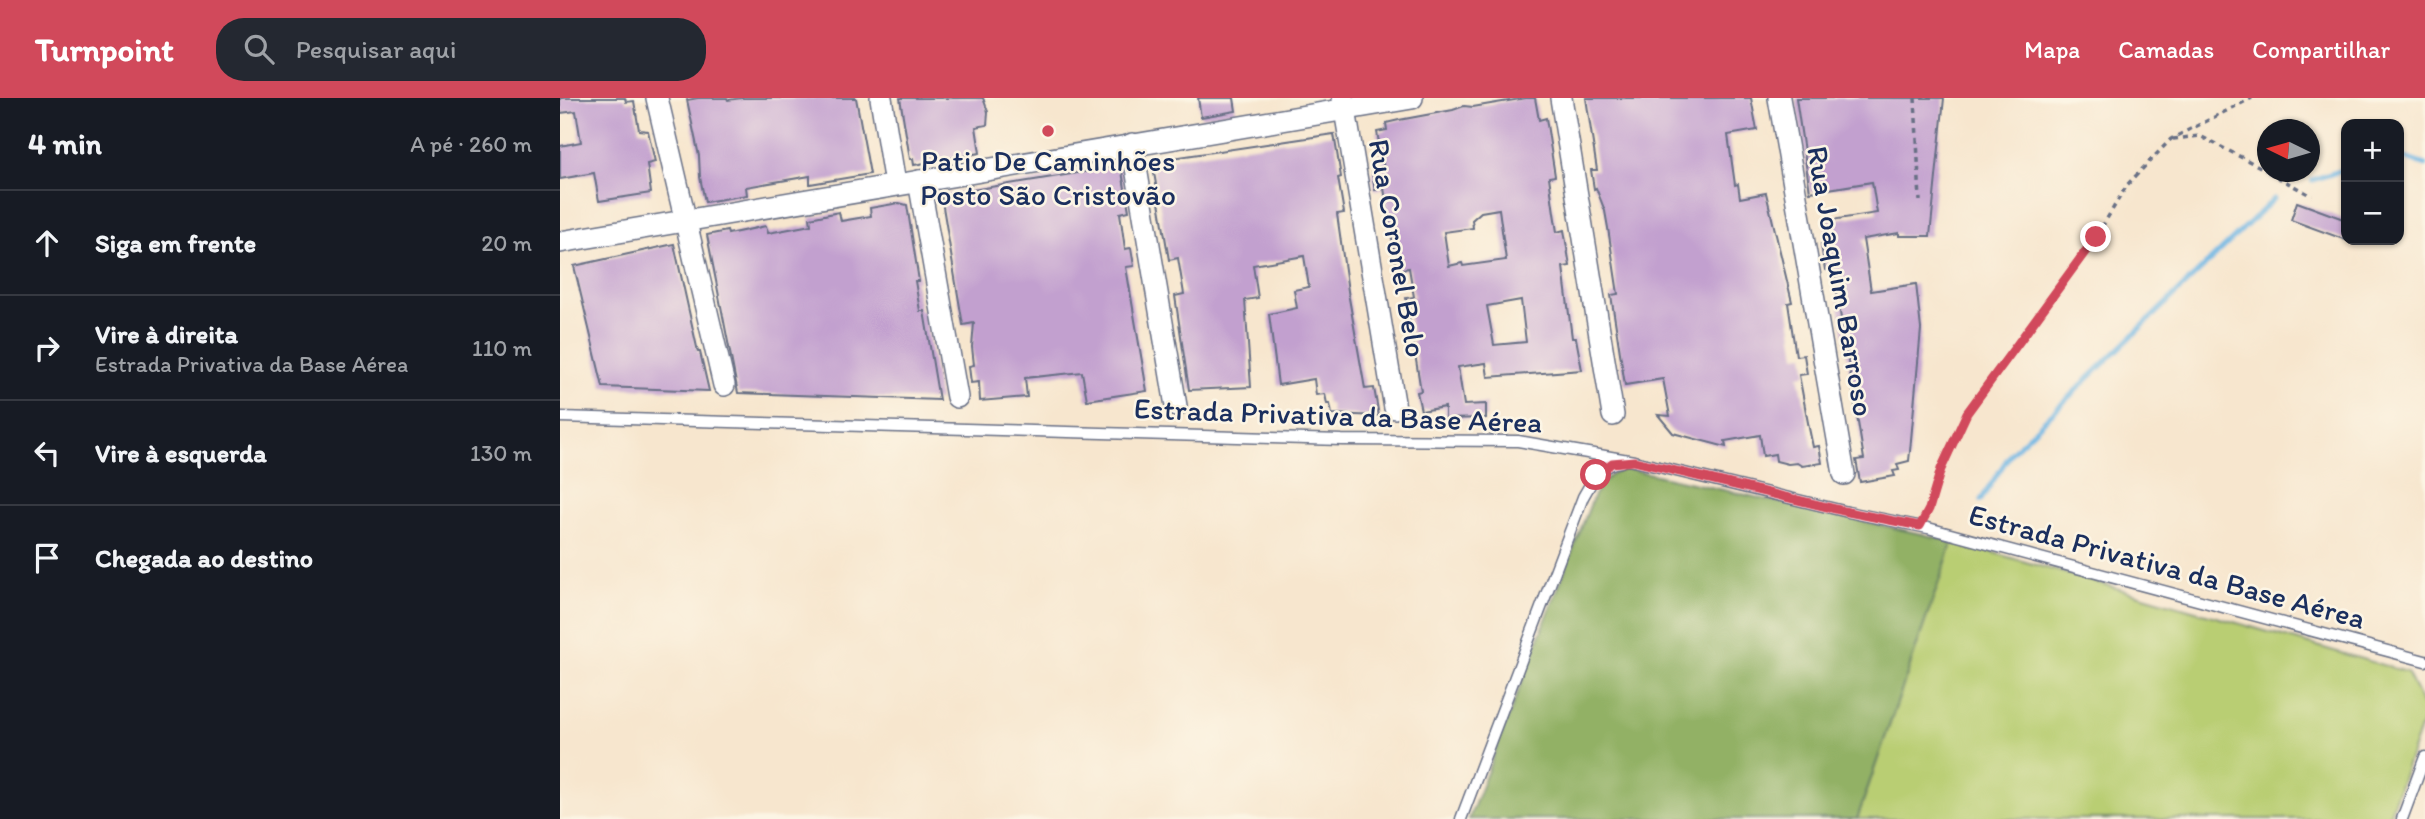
<!DOCTYPE html>
<html lang="pt">
<meta charset="utf-8">
<style>
body{margin:0;font-family:Itim,sans-serif;background:#242831;color:#f1f3f6}
.controls{position:absolute;right:21px;top:21px;display:grid;overflow:hidden;border-radius:14px;box-shadow:0 2px 5px #0004}
.controls button{width:63px;height:63px;display:grid;place-items:center;padding:0;border:0;border-bottom:2px solid #363941;background:#171b24;color:#f1f3f6;font:35px sans-serif}
.compass{position:absolute;left:1697px;top:21px;width:63px;height:63px;border-radius:50%;background:#171b24;box-shadow:0 2px 5px #0004;rotate:275deg}
.stop{position:absolute;width:21px;height:21px;margin:-16px;border:5px solid #d1495b;border-radius:50%;background:#fff}
.stop.end{background:#d1495b;border-color:#fff;box-shadow:0 2px 7px #0008}
.list{margin:0;padding:0;list-style:none}
h2{display:flex;justify-content:space-between;align-items:center;height:91px;margin:0;padding:0 28px;font-size:30px}
h2 small{font-size:23px;font-weight:400;color:#9ea1a6}
.list li{display:grid;grid-template-columns:46px 1fr auto;gap:21px;align-items:center;box-sizing:border-box;height:105px;padding:0 28px;border-top:2px solid #363941}
.list b{display:block;font-size:26px;white-space:nowrap}
.list p{margin:0;font-size:23px;white-space:nowrap;color:#9ea1a6}
.list em{font-size:23px;font-style:normal;color:#9ea1a6}
.icon{flex:none;width:38px;height:38px;fill:none;stroke:currentColor;stroke-width:2;stroke-linecap:round;stroke-linejoin:round}
.map{position:relative;flex:none;width:1865px;height:721px;overflow:hidden}
header{display:flex;align-items:center;gap:42px;box-sizing:border-box;height:98px;padding:0 35px;background:#d1495b;color:#fff}
header strong{font-size:33px}
nav{display:flex;gap:38px;margin-inline-start:auto;font-size:24px}
.search{width:490px;height:63px;background:#242831;display:flex;align-items:center;gap:18px;box-sizing:border-box;padding:0 24px;border-radius:28px;color:#9ea1a6;font-size:26px}
main{display:flex}
aside{flex:1;background:#171b24}
.map>svg:first-child{display:block}
.green{fill:#b9ce73;stroke:#6a7e68;stroke-width:2}
.forest{fill:#92b165;stroke:#567062;stroke-width:2}
.lines{fill:none;stroke-linecap:round;stroke-linejoin:round}
.stream{stroke:#6bb4e3;stroke-width:5}
.building{fill:#c2a0cf;fill-rule:evenodd}
.lane-casing{stroke:#686f85;stroke-width:13}
.street-casing{stroke:#686f85;stroke-width:24}
.path{stroke:#686f85;stroke-width:3.5;stroke-dasharray:5 5;stroke-linecap:butt}
.lane{stroke:#fff;stroke-width:10}
.street{stroke:#fff;stroke-width:21}
.route{stroke:#d1495b;stroke-width:9}
.poi-dot{fill:#d1495b;stroke:#fcf5e5;stroke-width:2.5}
.labels{text-anchor:middle;dominant-baseline:central;stroke-width:5;stroke-linejoin:round;paint-order:stroke}
.poi-label{font-size:30px;fill:#1b2f5e;stroke:#fcf5e5}
.street-label{font-size:30px;fill:#1b2f5e;stroke:#fcf5e5}
</style>
<header>
<strong>Turnpoint</strong>
<div class="search"><svg class="icon" aria-label="search" viewBox="0 0 24 24"><circle cx="10" cy="10" r="6"/><path d="M15 15l6 6"/></svg>Pesquisar aqui</div>
<nav><a>Mapa</a><a>Camadas</a><a>Compartilhar</a></nav>
</header>
<main>
<aside>
<h2>4 min<small>A pé · 260 m</small></h2>
<ul class="list">
<li><svg class="icon" aria-label="ahead" viewBox="0 0 24 24"><path d="M12 20V5M6 11l6-6 6 6"/></svg><div><b>Siga em frente</b></div><em>20 m</em></li>
<li><svg class="icon" aria-label="right" viewBox="0 0 24 24"><path d="M7 20v-9h11M14 6l5 5-5 5"/></svg><div><b>Vire à direita</b><p>Estrada Privativa da Base Aérea</p></div><em>110 m</em></li>
<li><svg class="icon" aria-label="left" viewBox="0 0 24 24"><path d="M17 20v-9H6M10 6l-5 5 5 5"/></svg><div><b>Vire à esquerda</b></div><em>130 m</em></li>
<li><svg class="icon" aria-label="arrive" viewBox="0 0 24 24"><path d="M6 21V4h12l-3 4 3 4H6"/></svg><div><b>Chegada ao destino</b></div></li>
</ul>
</aside>
<div class="map">
<svg width="1865" height="721" viewBox="0 0 1865 721">
<rect width="100%" height="100%" fill="#fcf5e5"/>
<filter id="ink" filterUnits="userSpaceOnUse"><feTurbulence type="fractalNoise" baseFrequency=".0143" numOctaves="2"/><feDisplacementMap in="SourceGraphic" scale="14" xChannelSelector="R" yChannelSelector="G"/><feConvolveMatrix kernelMatrix="1 2 1 2 8 2 1 2 1" color-interpolation-filters="sRGB"/></filter>
<filter id="wash" filterUnits="userSpaceOnUse"><feTurbulence type="fractalNoise" baseFrequency=".00686" numOctaves="4" result="noise"/><feDisplacementMap in="SourceGraphic" scale="28" xChannelSelector="R" yChannelSelector="G"/><feGaussianBlur stdDeviation="1.57" result="paint"/><feColorMatrix in="noise" values="0 0 0 0 0 0 0 0 0 0 0 0 0 0 0 0 0 1.4 0 .05"/><feComposite in="paint" operator="in"/></filter>
<g filter="url(#wash)">
<rect width="100%" height="100%" fill="#f7e6ce"/>
<polygon class="green" points="1393,443 1847,574 1865,611 1865,616 1828,721 1297,721"/>
<path class="forest" d="M 1069,371 L 1393,443 L 1297,721 L 909,721 L 1034,397 C 1044,382 1050,373 1069,371 Z"/>
<g class="lines">
<g class="stream">
<polyline points="1839,60 1843,59 1865,67"/>
<polyline points="1752,82 1786,71"/>
<polyline points="1421,402 1451,355 1714,101"/>
</g>
</g>
<g id="blocks">
<g class="building">
<polygon points="0,0 65,0 66,4 74,3 79,32 88,33 95,64 87,66 91,95 39,103 34,75 0,81 0,48 21,44 16,13 0,15"/>
<polygon points="138,0 167,0 168,2 182,0 296,0 310,76 250,86 250,78 186,89 187,97 145,104 140,79 139,58 127,2"/>
<polygon points="340,0 423,0 428,14 427,27 416,29 420,55 354,67 353,61 350,61"/>
<polygon points="638,0 674,0 676,13 641,19"/>
<path d="M 966,0 L 975,0 L 979,22 L 986,20 L 995,78 L 989,79 L 994,115 L 997,134 L 1004,132 L 1010,168 L 1003,169 L 1012,240 L 1016,240 L 1022,272 L 928,279 L 926,265 L 898,269 L 904,307 L 926,306 L 926,320 L 885,321 L 885,309 L 861,313 L 857,294 L 861,293 L 846,200 L 854,199 L 849,170 L 837,172 L 824,90 L 815,92 L 812,74 L 824,71 L 817,34 L 827,32 L 826,25 L 839,22 L 893,12 L 904,8 L 913,9 ZM 939,111 L 946,162 L 903,168 L 902,165 L 889,168 L 884,134 L 913,130 L 912,122 L 921,114 ZM 961,202 L 966,244 L 934,247 L 927,208 Z"/>
<polygon points="1026,0 1191,0 1197,32 1168,37 1175,87 1178,86 1180,100 1206,95 1232,204 1228,205 1236,258 1244,257 1247,276 1239,277 1249,330 1253,349 1259,348 1262,365 1242,368 1237,365 1228,366 1216,363 1215,356 1203,358 1200,337 1165,343 1166,349 1113,335 1098,317 1110,318 1103,281 1065,287 1051,197 1058,196 1048,130 1045,113 1036,90 1034,91 1031,72 1037,72"/>
<polygon points="1236,0 1384,0 1370,138 1339,138 1339,135 1303,141 1311,193 1356,186 1361,231 1350,353 1349,363 1337,366 1339,372 1333,373 1335,378 1300,384 1296,362 1304,361 1286,251 1273,171 1265,172 1261,146 1268,145 1265,123 1317,115 1312,84 1250,94"/>
<polygon points="774,36 781,79 778,80 784,115 777,116 789,200 805,291 814,290 819,318 772,316 770,306 767,306 765,296 756,297 754,281 718,287 709,216 737,210 734,192 749,189 744,158 693,167 698,200 685,202 691,289 629,292 615,198 624,196 618,160 609,162 592,63"/>
<polygon points="561,68 569,113 560,115 565,151 571,150 574,168 566,169 587,293 527,302 522,274 465,280 467,299 420,303 419,284 411,285 409,268 414,267 412,249 414,225 403,227 381,97"/>
<polygon points="1737,104 1786,122 1786,142 1731,122"/>
<polygon points="339,105 347,107 359,183 355,183 360,213 364,213 379,302 178,295 147,137 167,133 168,136 206,128 208,135 251,127 250,120 279,114 281,123 311,118 310,110"/>
<polygon points="114,146 138,254 140,254 149,293 43,289 14,168"/>
</g>
</g>
</g>
<g filter="url(#ink)">
<use href="#blocks" fill-opacity="0" stroke="#686f85" stroke-width="2"/>
<g class="lines">
<g class="lane-casing">
<g id="lane">
<polyline points="0,319 782,342 958,343 1074,363 1288,414 1368,430 1865,563"/>
<path d="M 901,721 L 1023,399 C 1032,383 1041,365 1061,364"/>
<polyline points="1842,721 1865,659"/>
</g>
</g>
<g class="street-casing">
<g id="street">
<polyline points="97,0 164,287"/>
<polyline points="321,0 335,86"/>
<polyline points="783,0 835,310"/>
<polyline points="1001,0 1053,317"/>
<polyline points="1219,0 1284,376"/>
<polyline points="572,46 616,308"/>
<polyline points="359,83 397,299"/>
<polyline points="0,144 852,0"/>
</g>
</g>
<g class="path">
<polyline points="1355,0 1360,103"/>
<polyline points="1613,41 1640,38 1708,73"/>
<polyline points="1708,74 1752,98"/>
<polyline points="1366,417 1381,371 1407,315 1536,139 1567,87 1611,41 1692,0"/>
</g>
<use href="#lane" class="lane"/>
<use href="#street" class="street"/>
</g>
</g>
<g class="lines" filter="url(#ink)">
<polyline class="route" points="1036,377 1052,365 1074,363 1288,414 1360,428 1369,411 1381,371 1407,315 1536,139"/>
</g>
<circle class="poi-dot" cx="488" cy="33" r="7"/>
<g class="labels">
<g class="poi-label">
<text x="488" y="62">Patio De Caminhões<tspan x="488" dy="34">Posto São Cristovão</tspan></text>
</g>
<g class="street-label">
<text transform="translate(838 150) rotate(80)">Rua Coronel Belo</text>
<text transform="translate(1281 183) rotate(80)">Rua Joaquim Barroso</text>
<text transform="translate(778 317) rotate(2)">Estrada Privativa da Base Aérea</text>
<text transform="translate(1607 468) rotate(15)">Estrada Privativa da Base Aérea</text>
</g>
</g>
</svg>
<div class="controls">
<button>+</button>
<button>−</button>
</div>
<svg class="compass" viewBox="-18 -18 36 36"><path d="M0-13l5 13h-10z" fill="#e53935"/><path d="M0 13l5-13h-10z" fill="#9ea1a6"/></svg>
<div class="stop" style="left:1036px;top:377px"></div>
<div class="stop end" style="left:1536px;top:139px"></div>
</div>
</main>
